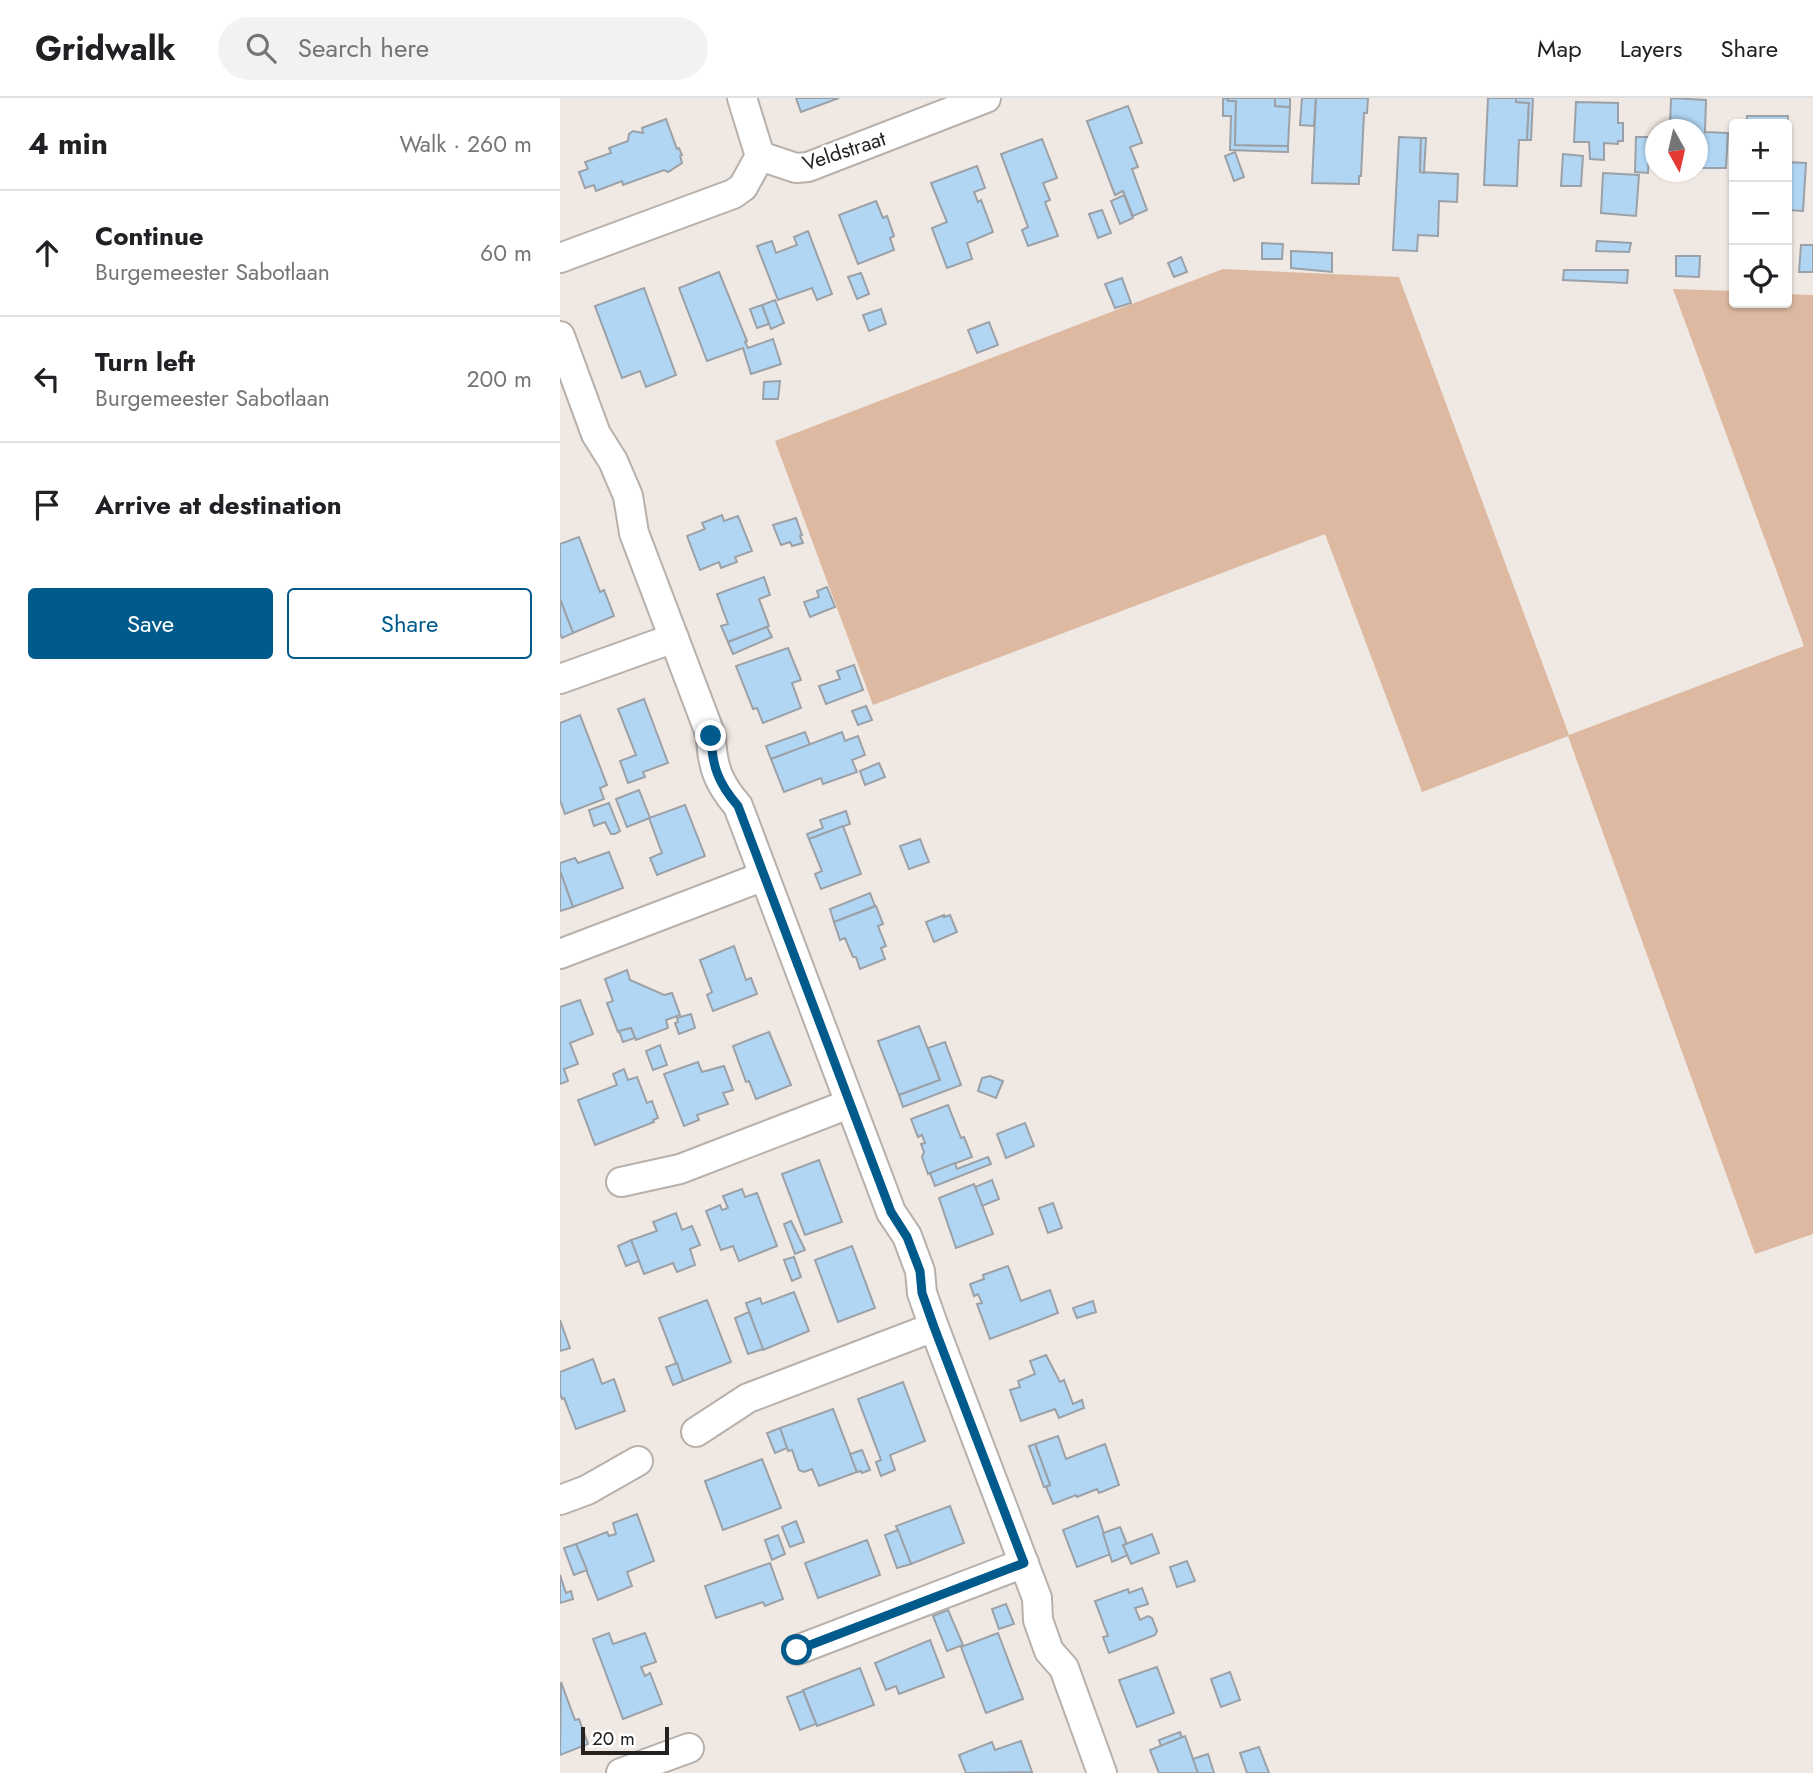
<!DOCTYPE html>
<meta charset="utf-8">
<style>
body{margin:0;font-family:Jost,sans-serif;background:#f2f2f2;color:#202124}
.controls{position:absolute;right:21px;top:21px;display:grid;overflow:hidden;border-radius:7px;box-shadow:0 2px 5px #0004}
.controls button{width:63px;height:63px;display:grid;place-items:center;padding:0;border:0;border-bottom:2px solid #e0e0e0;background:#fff;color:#202124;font:35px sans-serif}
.compass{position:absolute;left:1085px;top:21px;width:63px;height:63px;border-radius:50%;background:#fff;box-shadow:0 2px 5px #0004;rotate:172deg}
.scale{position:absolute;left:21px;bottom:18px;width:88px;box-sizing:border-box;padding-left:7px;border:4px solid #24211f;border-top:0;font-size:19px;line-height:24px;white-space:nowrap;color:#24211f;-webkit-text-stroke:5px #fff;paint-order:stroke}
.stop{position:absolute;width:21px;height:21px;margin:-16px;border:5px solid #005b8c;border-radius:50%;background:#fff}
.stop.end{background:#005b8c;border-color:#fff;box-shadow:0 2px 7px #0008}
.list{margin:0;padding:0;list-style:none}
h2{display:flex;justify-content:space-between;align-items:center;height:91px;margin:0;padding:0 28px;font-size:30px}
h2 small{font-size:23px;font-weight:400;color:#757577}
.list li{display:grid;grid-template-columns:46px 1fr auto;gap:21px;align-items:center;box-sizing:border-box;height:126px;padding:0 28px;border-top:2px solid #e0e0e0}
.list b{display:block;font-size:26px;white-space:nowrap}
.list p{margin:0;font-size:23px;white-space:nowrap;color:#757577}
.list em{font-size:23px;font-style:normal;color:#757577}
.actions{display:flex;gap:14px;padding:21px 28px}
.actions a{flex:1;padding:16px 0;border:2px solid #005b8c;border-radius:7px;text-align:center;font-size:24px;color:#005b8c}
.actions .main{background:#005b8c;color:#fff}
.icon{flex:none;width:38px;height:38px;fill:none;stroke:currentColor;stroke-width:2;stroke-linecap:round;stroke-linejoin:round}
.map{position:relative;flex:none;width:1253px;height:1675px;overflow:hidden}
header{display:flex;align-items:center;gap:42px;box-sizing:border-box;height:98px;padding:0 35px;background:#fff;border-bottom:2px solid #e0e0e0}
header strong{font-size:33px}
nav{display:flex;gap:38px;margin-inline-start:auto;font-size:24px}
.search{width:490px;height:63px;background:#f2f2f2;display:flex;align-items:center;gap:18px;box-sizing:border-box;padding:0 24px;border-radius:38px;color:#757577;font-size:26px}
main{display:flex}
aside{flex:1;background:#fff}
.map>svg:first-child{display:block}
.green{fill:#ddb9a1}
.building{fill:#b1d6f4;stroke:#9ba1a7;stroke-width:2}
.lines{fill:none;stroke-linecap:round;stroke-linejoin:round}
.minor-casing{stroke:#b7b0ab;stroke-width:32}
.minor{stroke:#fff;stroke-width:28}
.route{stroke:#005b8c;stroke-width:9}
.labels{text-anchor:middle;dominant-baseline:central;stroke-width:5;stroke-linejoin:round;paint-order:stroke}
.street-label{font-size:21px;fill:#24211f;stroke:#fff}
</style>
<header>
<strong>Gridwalk</strong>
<div class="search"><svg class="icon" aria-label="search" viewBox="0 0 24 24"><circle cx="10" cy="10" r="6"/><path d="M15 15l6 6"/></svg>Search here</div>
<nav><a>Map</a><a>Layers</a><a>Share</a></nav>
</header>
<main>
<aside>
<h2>4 min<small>Walk · 260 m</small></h2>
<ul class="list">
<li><svg class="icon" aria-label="ahead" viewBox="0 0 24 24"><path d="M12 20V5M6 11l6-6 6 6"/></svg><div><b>Continue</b><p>Burgemeester Sabotlaan</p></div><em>60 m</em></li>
<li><svg class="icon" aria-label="left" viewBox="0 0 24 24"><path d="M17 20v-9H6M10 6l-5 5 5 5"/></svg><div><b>Turn left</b><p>Burgemeester Sabotlaan</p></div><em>200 m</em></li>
<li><svg class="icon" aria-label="arrive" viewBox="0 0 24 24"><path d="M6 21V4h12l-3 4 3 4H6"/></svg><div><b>Arrive at destination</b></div></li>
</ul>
<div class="actions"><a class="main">Save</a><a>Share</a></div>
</aside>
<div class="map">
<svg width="1253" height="1675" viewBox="0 0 1253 1675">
<rect width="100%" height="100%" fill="#f0e8e3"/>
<polygon class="green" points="663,171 839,179 1009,637 1244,548 1113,191 1174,193 1174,205 1227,205 1227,196 1253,197 1253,1136 1195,1156 1008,638 862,694 765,436 313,607 215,343"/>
<g class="building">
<polygon points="236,0 279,0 241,14"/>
<polygon points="663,0 676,3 675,47 728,48 728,54 670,52 671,18 663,18"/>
<polygon points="668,0 715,0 715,8 730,9 728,48 675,47 676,3 668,3"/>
<polygon points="715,0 730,0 730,9 715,8"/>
<polygon points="742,0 756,0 754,28 740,27"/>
<polygon points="756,0 808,0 807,15 804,15 801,78 799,78 799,86 752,85"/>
<polygon points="928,0 956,0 956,4 969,5 967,42 959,42 957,88 924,87"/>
<polygon points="956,0 973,0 971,42 967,42 969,5 956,4"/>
<polygon points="1111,0 1146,2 1145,34 1168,35 1166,70 1138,70 1138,32 1110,32"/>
<polygon points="1016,4 1058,5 1058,25 1063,25 1063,43 1058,43 1058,46 1044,45 1044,62 1030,61 1029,44 1014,44"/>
<polygon points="568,8 582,45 570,49 578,69 572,71 587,112 573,118 563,93 555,97 527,23"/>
<polygon points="1187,18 1228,18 1227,34 1227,26 1186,26"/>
<polygon points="106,21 117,51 119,50 122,57 120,58 122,65 108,74 104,72 63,87 62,83 36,93 34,87 25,90 19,74 28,71 25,64 51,55 49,50 68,43 69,36 73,33 83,35 82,30"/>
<polygon points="839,39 861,40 860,74 898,76 897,104 879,103 878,138 858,137 857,153 833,152"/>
<polygon points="1076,39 1089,39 1088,75 1075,74"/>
<polygon points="861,40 866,40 864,75 860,74"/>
<polygon points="482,41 497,80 483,85 490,102 485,104 498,138 468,148 462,132 468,129 441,56"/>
<polygon points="675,54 684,79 674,83 665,58"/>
<polygon points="1003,56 1023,58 1021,88 1001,88"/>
<polygon points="1227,64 1246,65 1243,113 1227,112"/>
<polygon points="417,68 425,90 414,94 418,104 421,102 433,134 407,145 412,161 387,170 372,130 387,124 371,85"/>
<polygon points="1043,75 1079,77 1076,118 1041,115"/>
<polygon points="564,97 573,120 560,126 551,103"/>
<polygon points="316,103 323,120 327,118 334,138 330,140 334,152 298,166 279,117"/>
<polygon points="542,112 551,135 538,140 529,116"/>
<polygon points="248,133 272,196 257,202 252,190 218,202 197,148 212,143 216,155 237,147 234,139"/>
<polygon points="1037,143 1071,145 1069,154 1036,153"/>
<polygon points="702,145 723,146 722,161 702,161"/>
<polygon points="1241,147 1253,147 1253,174 1239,174"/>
<polygon points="731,153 772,155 772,174 731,170"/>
<polygon points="1116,158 1140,158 1139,179 1116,178"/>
<polygon points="621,159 627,174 614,179 608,165"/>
<polygon points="1004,172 1068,172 1067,185 1003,182"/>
<polygon points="159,174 187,243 185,244 188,250 213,241 221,266 191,276 183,250 147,263 119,190"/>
<polygon points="301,175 309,196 297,201 288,179"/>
<polygon points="562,180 571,205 555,210 545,186"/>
<polygon points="84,190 116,277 86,289 80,273 62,280 35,208"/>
<polygon points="215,202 224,225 211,231 202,207"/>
<polygon points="202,207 209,226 197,230 190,211"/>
<polygon points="321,211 326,226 309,233 303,217"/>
<polygon points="429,224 438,247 417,255 408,232"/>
<polygon points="220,283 218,301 203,301 204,284"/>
<polygon points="162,417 164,423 178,418 192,453 175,459 177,464 161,470 159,464 140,472 127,438 145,431 142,425"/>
<polygon points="236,420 242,437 240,438 243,445 232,448 230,444 221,447 213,427"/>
<polygon points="19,439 40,494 44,492 54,518 13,535 0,501 0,446"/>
<polygon points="204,479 210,497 199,501 209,528 168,544 161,528 168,526 157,496"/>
<polygon points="267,489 275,509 250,519 244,504 259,499 257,493"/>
<polygon points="0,501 13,535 2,540 0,535"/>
<polygon points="207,529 212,539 173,556 168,544"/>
<polygon points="228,550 241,582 232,585 241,610 203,625 197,610 193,611 176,568"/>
<polygon points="294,567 303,592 266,606 259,588 280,581 277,573"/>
<polygon points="84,601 108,665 83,674 85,679 68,685 60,663 76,657 58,611"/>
<polygon points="306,608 312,622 298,627 292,613"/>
<polygon points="20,617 47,687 40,690 44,701 5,716 0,702 0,625"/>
<polygon points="245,634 250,647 211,661 206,648"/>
<polygon points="282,634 285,643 298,638 305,657 292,662 297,674 263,686 261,680 224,694 211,661"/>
<polygon points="319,665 325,679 305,687 300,673"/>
<polygon points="79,692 90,720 67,729 56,701"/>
<polygon points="49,705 60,733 55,736 51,736 45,724 34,728 29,712"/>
<polygon points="125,707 145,758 97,777 90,760 102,755 89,720"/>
<polygon points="286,713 290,726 249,741 247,736 263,730 260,722"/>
<polygon points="283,728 301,776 261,791 255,776 262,773 249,741"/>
<polygon points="360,741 369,764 349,771 340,748"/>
<polygon points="49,754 63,790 13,809 0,773 0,765 15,760 18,765"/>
<polygon points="0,773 13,809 0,813"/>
<polygon points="310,795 315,808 274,824 270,811"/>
<polygon points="316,808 323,826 318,828 326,848 321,850 325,861 300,871 296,859 293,859 285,840 280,842 274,824"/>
<polygon points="384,817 384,819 390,817 397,834 374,844 366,824"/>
<polygon points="174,848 186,882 191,880 197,896 153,913 147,897 152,894 140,862"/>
<polygon points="67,872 70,882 104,897 112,895 120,917 106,922 108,930 76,942 71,930 58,934 47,905 53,903 45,881"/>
<polygon points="20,902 33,936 10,945 18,966 4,971 8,983 0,986 0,909"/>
<polygon points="131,916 135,930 119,936 115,925 118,924 117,920"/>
<polygon points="359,928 380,982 339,997 318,943"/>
<polygon points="71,930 75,940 63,944 59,933"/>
<polygon points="209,934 231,987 196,1001 189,983 186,984 173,948"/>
<polygon points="385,944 401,987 343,1009 339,997 380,982 368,950"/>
<polygon points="100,947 107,967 93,972 86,953"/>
<polygon points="138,964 142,974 164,968 173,992 163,995 168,1006 137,1017 139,1022 124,1028 104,976"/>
<polygon points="64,971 68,982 77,979 87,1005 92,1003 98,1020 93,1022 94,1024 35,1047 18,1002 57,987 53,976"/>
<polygon points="430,978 443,983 436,1000 418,993 422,980"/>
<polygon points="388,1007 401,1040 404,1039 412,1059 368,1076 362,1059 364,1054 361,1046 365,1045 362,1037 358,1039 351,1021"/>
<polygon points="465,1025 474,1048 446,1060 437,1036"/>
<polygon points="428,1059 431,1066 375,1088 370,1075 395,1065 397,1071"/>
<polygon points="259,1062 282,1124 245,1137 222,1076"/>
<polygon points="432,1082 439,1101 422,1108 415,1089"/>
<polygon points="414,1086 433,1136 396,1150 379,1100"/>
<polygon points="182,1091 185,1099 197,1095 217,1148 179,1163 173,1148 161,1152 146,1113 160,1107 162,1112 168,1110 163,1098"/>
<polygon points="493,1105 502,1130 488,1135 479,1110"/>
<polygon points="116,1115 122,1132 132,1128 140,1147 130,1151 135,1167 117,1174 113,1165 84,1176 71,1142 97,1133 93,1124"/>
<polygon points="231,1123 245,1152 235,1156 224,1126"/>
<polygon points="71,1142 79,1163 66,1168 58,1148"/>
<polygon points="292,1148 315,1210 278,1224 255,1162"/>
<polygon points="234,1159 241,1179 232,1183 224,1162"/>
<polygon points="448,1168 461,1203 490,1192 498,1215 430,1241 417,1206 422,1205 418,1196 414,1198 410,1186 424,1181 423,1177"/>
<polygon points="234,1194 249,1233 203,1252 186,1205 200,1200 202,1206"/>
<polygon points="147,1202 171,1264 123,1283 99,1220"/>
<polygon points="533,1203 536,1214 517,1220 513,1210"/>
<polygon points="189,1214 203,1251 188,1256 175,1220"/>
<polygon points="0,1222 10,1250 0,1253"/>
<polygon points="486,1257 500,1284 504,1282 513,1306 522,1302 524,1310 499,1320 495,1311 461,1323 450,1292 460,1289 458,1283 475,1276 470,1263"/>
<polygon points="33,1261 42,1286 54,1281 65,1313 16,1331 4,1300 2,1301 0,1295 0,1274"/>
<polygon points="117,1265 123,1283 113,1287 106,1269"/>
<polygon points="343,1284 365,1343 330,1357 335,1372 321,1378 316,1364 321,1362 298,1301"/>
<polygon points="273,1311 297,1374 259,1388 252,1371 244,1374 239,1372 232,1352 228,1353 220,1330"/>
<polygon points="220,1330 227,1350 215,1355 207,1335"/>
<polygon points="498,1338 506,1361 545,1346 559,1387 539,1395 537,1391 517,1399 516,1397 493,1406 486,1389 490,1387 475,1346"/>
<polygon points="475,1346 490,1387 484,1389 469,1348"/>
<polygon points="302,1352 310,1372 302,1375 301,1373 297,1374 290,1356"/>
<polygon points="202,1361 221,1410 163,1432 145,1383"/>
<polygon points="390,1408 404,1445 351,1466 336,1428"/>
<polygon points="77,1416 94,1463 67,1474 72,1488 38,1502 16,1446 47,1434 49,1438 56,1436 53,1425"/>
<polygon points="538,1418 551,1456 517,1469 503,1432"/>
<polygon points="236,1423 244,1444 230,1449 222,1429"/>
<polygon points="560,1429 567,1446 563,1447 568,1457 552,1464 543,1435"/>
<polygon points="338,1432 351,1466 337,1470 325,1437"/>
<polygon points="592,1436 599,1455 571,1466 563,1447"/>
<polygon points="218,1437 225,1456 212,1462 205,1442"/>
<polygon points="307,1442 320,1477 258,1500 245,1465"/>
<polygon points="16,1446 27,1472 14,1477 4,1450"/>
<polygon points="627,1463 635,1483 617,1489 610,1469"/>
<polygon points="210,1465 223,1501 205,1508 203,1504 156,1520 145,1488"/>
<polygon points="0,1477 6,1495 11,1493 13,1501 0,1505"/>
<polygon points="582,1490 588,1506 575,1510 580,1522 588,1518 592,1520 597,1533 595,1537 549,1555 543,1539 548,1538 535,1503 568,1491 569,1495"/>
<polygon points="446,1506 454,1526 439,1531 432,1511"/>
<polygon points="388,1512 403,1547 387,1553 373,1518"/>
<polygon points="49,1535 53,1546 85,1535 96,1564 81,1569 85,1578 90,1575 102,1606 63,1621 33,1541"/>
<polygon points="438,1535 463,1601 426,1615 401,1549"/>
<polygon points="370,1542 384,1579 339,1596 336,1588 326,1592 315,1565"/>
<polygon points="597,1569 614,1615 577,1629 559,1582"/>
<polygon points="300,1570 314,1607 257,1628 243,1592"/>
<polygon points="670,1574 680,1602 661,1609 651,1581"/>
<polygon points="1,1584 15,1622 19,1621 28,1646 0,1657"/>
<polygon points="243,1593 256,1626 240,1632 227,1599"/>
<polygon points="620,1634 622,1640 601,1648 599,1642"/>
<polygon points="625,1638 638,1675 599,1675 590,1652"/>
<polygon points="461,1643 472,1674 406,1675 399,1657 432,1644 435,1652"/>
<polygon points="699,1649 709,1675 687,1675 680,1655"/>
<polygon points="648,1656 654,1675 638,1675 633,1661"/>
</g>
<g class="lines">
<g class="minor-casing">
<g id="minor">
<polyline points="182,0 200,58"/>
<polyline points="200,58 236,70 248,69 426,0"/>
<polyline points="0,160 173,96 183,89 200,58"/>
<path d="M 0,238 L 36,336 L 53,363 L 68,398 L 74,435 L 151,638 C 152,668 158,685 178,708 L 331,1114 L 347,1138 L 360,1173 L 362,1195 L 374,1229 L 477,1500 L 478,1522 L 489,1553 L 504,1570 L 542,1675"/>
<polyline points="0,581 114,540"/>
<polyline points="0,856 204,778"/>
<polyline points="61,1084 120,1071 289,1006"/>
<polyline points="136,1334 188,1300 374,1229"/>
<polyline points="0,1402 27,1392 78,1363"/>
<polyline points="237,1552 464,1465"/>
<polyline points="61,1675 129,1650"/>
</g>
</g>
<use href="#minor" class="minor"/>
</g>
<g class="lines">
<path class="route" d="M 151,638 C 152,668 158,685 178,708 L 331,1114 L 347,1139 L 360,1173 L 362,1195 L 374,1229 L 464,1465 L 237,1552"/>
</g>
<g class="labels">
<g class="street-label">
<text transform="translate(284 53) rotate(-18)">Veldstraat</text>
</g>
</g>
</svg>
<div class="controls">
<button>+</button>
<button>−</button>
<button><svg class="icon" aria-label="locate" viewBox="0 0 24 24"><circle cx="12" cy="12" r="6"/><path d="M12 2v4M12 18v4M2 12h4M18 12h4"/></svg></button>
</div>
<svg class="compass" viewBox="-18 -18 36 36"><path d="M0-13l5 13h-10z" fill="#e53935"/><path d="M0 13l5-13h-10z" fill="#757577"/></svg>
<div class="scale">20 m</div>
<div class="stop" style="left:237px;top:1552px"></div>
<div class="stop end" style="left:151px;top:638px"></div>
</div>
</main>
